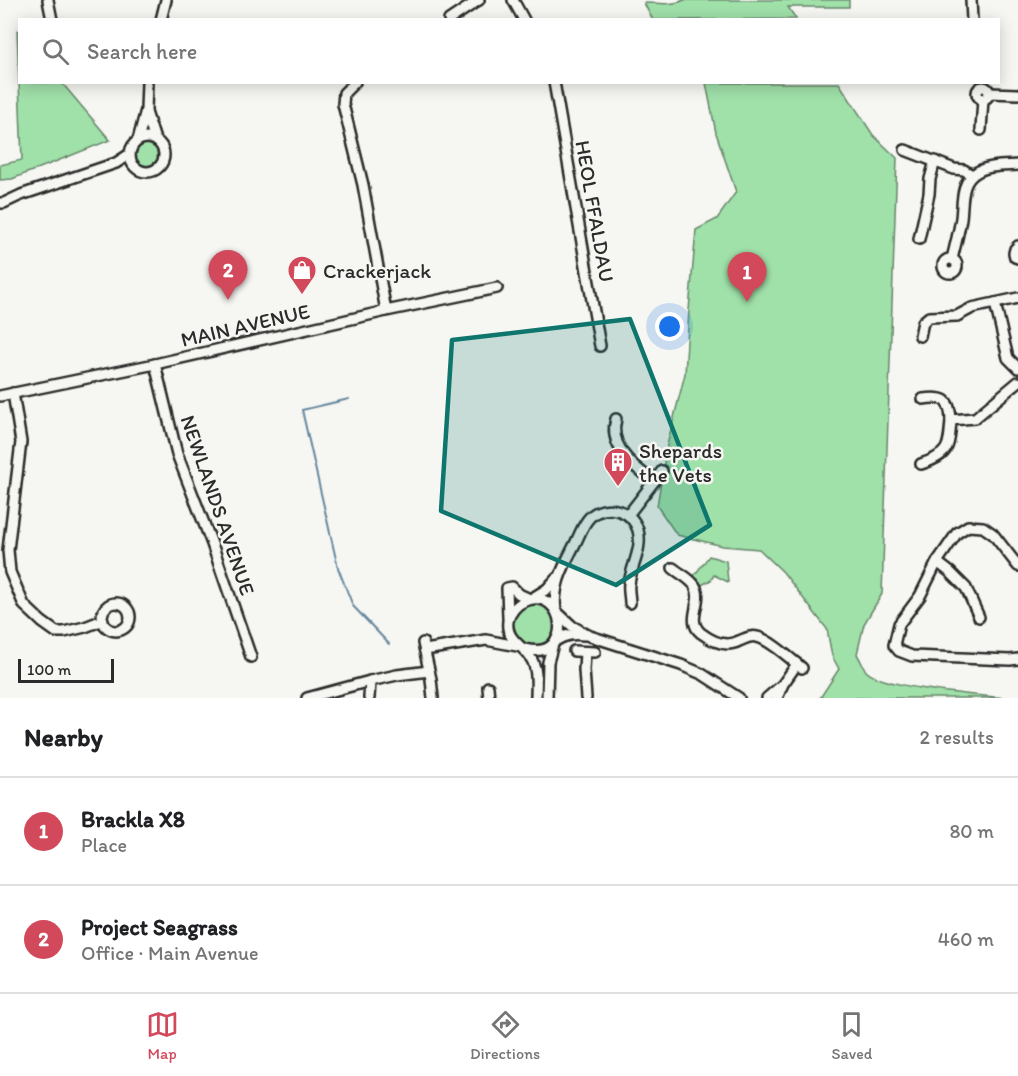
<!DOCTYPE html>
<meta charset="utf-8">
<style>
body{margin:0;font-family:Itim,sans-serif;background:#f2f2f2;color:#202124}
.scale{position:absolute;left:18px;bottom:15px;width:96px;box-sizing:border-box;padding-left:6px;border:3px solid #2b2b2b;border-top:0;font-size:16px;line-height:21px;white-space:nowrap;color:#2b2b2b;-webkit-text-stroke:4px #f6f6f2;paint-order:stroke}
.you{position:absolute;left:670px;top:327px;width:21px;height:21px;margin:-15px;border:4px solid #fff;border-radius:50%;background:#1a73e8;box-shadow:0 0 0 9px #1a73e833}
.badge{display:grid;place-items:center;width:39px;height:39px;border-radius:50%;background:#d1495b;color:#fff;font-size:20px;font-weight:700}
.pin{position:absolute;translate:-50% -50px;filter:drop-shadow(0 2px 3px #0008)}
.pin::after{content:'';position:absolute;top:32px;width:21px;height:18px;background:inherit;clip-path:polygon(0 0,100% 0,50% 100%)}
.list{margin:0;padding:0;list-style:none}
h2{display:flex;justify-content:space-between;align-items:center;height:78px;margin:0;padding:0 24px;font-size:26px}
h2 small{font-size:20px;font-weight:400;color:#757577}
.list li{display:grid;grid-template-columns:39px 1fr auto;gap:18px;align-items:center;box-sizing:border-box;height:108px;padding:0 24px;border-top:2px solid #e0e0e0}
.list b{display:block;font-size:22px;white-space:nowrap}
.list p{margin:0;font-size:20px;white-space:nowrap;color:#757577}
.list em{font-size:20px;font-style:normal;color:#757577}
.icon{flex:none;width:33px;height:33px;fill:none;stroke:currentColor;stroke-width:2;stroke-linecap:round;stroke-linejoin:round}
.map{position:relative;flex:none;width:1018px;height:698px;overflow:hidden}
.search{position:absolute;background:#fff;box-shadow:0 3px 15px #0003;left:18px;right:18px;top:18px;height:66px;display:flex;align-items:center;gap:15px;box-sizing:border-box;padding:0 21px;border-radius:0px;color:#757577;font-size:22px}
.sheet{height:294px;background:#fff}
nav{display:flex;justify-content:space-around;align-items:center;box-sizing:border-box;height:84px;border-top:2px solid #e0e0e0;background:#fff;font-size:16px;color:#757577}
nav a{display:grid;justify-items:center;gap:3px}
nav .on{color:#d1495b}
.map>svg:first-child{display:block}
.green{fill:#a0e0a9;stroke:#66866a;stroke-width:1.5}
.lines{fill:none;stroke-linecap:round;stroke-linejoin:round}
.stream{stroke:#65879e;stroke-width:2}
.minor-casing{stroke:#2b2b2b;stroke-width:14}
.minor{stroke:#f6f6f2;stroke-width:9}
.marked{fill:#0f766e;fill-opacity:0.2;stroke:#0f766e;stroke-width:4.5;stroke-linejoin:round}
.labels{text-anchor:middle;dominant-baseline:central;stroke-width:5;stroke-linejoin:round;paint-order:stroke}
.street-label{font-size:21px;fill:#2b2b2b;stroke:#f6f6f2}
.poi-label{font-size:21px;fill:#2b2b2b;stroke:#f6f6f2;text-anchor:start}
</style>
<div class="map">
<svg width="1018" height="698" viewBox="0 0 1018 698">
<rect width="100%" height="100%" fill="#f6f6f2"/>
<filter id="ink" filterUnits="userSpaceOnUse"><feTurbulence type="fractalNoise" baseFrequency=".0167" numOctaves="2"/><feDisplacementMap in="SourceGraphic" scale="12" xChannelSelector="R" yChannelSelector="G"/><feConvolveMatrix kernelMatrix="1 2 1 2 8 2 1 2 1" color-interpolation-filters="sRGB"/></filter>
<g filter="url(#ink)">
<g class="green">
<path d="M 684,0 L 849,0 L 849,7 L 788,7 L 796,19 L 653,20 L 644,3 C 657,3 673,6 684,0 Z"/>
<polygon points="17,30 20,32 20,82 62,83 110,140 12,179 0,180 0,165 22,160"/>
<path d="M 706,83 L 839,83 L 873,135 L 897,158 L 882,594 L 864,624 L 857,654 C 860,659 863,666 866,671 C 882,688 977,695 1004,698 L 820,698 L 839,669 L 832,656 L 827,629 L 783,572 L 759,549 L 723,546 L 677,535 L 657,506 L 667,445 L 685,374 L 689,310 L 696,230 L 717,219 L 736,192 L 716,133 Z"/>
<circle cx="146" cy="155" r="13"/>
<polygon points="709,556 726,561 728,582 714,575 711,580 700,586 693,577"/>
<circle cx="534" cy="625" r="21"/>
</g>
<g class="lines">
<polyline class="stream" points="349,399 302,410 338,568 353,606 389,644"/>
<g class="minor-casing">
<g id="minor">
<polyline points="48,0 52,20"/>
<polyline points="513,0 524,20"/>
<polyline points="971,0 972,20"/>
<polyline points="161,20 166,0"/>
<polyline points="449,20 479,0"/>
<polyline points="355,82 344,93 343,104 363,185 386,311"/>
<polyline points="554,82 600,346"/>
<circle cx="983" cy="93" r="6"/>
<polyline points="989,93 1018,94"/>
<polyline points="146,112 155,140"/>
<polyline points="981,130 983,99"/>
<circle cx="147" cy="155" r="17"/>
<polyline points="138,140 146,110 147,82"/>
<polyline points="905,150 954,169 964,170 972,175"/>
<polyline points="0,203 4,203 21,195 116,163 130,154"/>
<polyline points="919,239 929,194 930,179 935,161"/>
<polyline points="1018,246 1015,249 1014,253 1015,257 1018,258"/>
<path d="M 952,259 C 955,246 959,232 961,218 C 963,203 960,181 977,172 C 989,165 1005,166 1018,165"/>
<circle cx="950" cy="266" r="7"/>
<polyline points="995,303 1018,298"/>
<polyline points="920,336 923,322 929,317 957,316 972,308 995,303 1008,358 1018,368"/>
<polyline points="155,364 177,454 212,544 251,657"/>
<polyline points="13,393 21,442 8,550 10,572 24,605 42,622 56,632 64,632 85,627 103,620"/>
<polyline points="0,396 155,364 386,311 497,288"/>
<path d="M 923,399 C 944,396 950,399 951,420"/>
<path d="M 616,419 C 608,446 634,468 654,481"/>
<path d="M 921,464 C 949,455 949,448 951,420 L 975,418 L 1018,382"/>
<polyline points="628,515 662,471"/>
<polyline points="937,562 950,572 966,588 979,617"/>
<polyline points="1018,566 993,534 983,527 968,526 957,533 937,562 920,596 899,624 894,645 899,651 912,656 1010,660 1018,659"/>
<path d="M 673,568 C 680,574 690,578 695,586 C 704,602 685,620 701,633 C 713,642 726,648 739,641 C 745,639 750,635 757,637 C 769,639 792,660 802,668"/>
<polyline points="531,599 547,589 557,578"/>
<circle cx="116" cy="617" r="14"/>
<path d="M 556,611 C 552,585 565,564 576,542 C 580,534 583,524 590,517 C 597,510 609,507 620,511 C 629,514 635,521 638,530 C 643,549 631,566 629,584 C 628,590 630,597 630,603"/>
<polyline points="558,613 572,626 590,636 681,665 702,674 739,698"/>
<polyline points="508,618 507,588 512,587 519,594 530,599"/>
<path d="M 555,641 C 566,634 573,634 585,635"/>
<polyline points="423,643 431,679 433,698"/>
<path d="M 525,649 C 576,662 566,585 525,601 C 517,604 510,612 508,621 C 505,641 526,646 533,662 C 538,673 536,686 536,698"/>
<polyline points="425,650 486,640 517,646"/>
<polyline points="574,651 595,652"/>
<polyline points="585,652 584,670 586,698"/>
<polyline points="488,687 489,698"/>
<polyline points="307,698 370,681"/>
<polyline points="369,698 370,681 397,675 429,671"/>
<polyline points="547,698 548,662 553,644"/>
<polyline points="767,698 781,686"/>
<polyline points="777,698 783,684 797,664"/>
</g>
</g>
<use href="#minor" class="minor"/>
</g>
</g>
<path class="marked" d="M 630,319 L 710,525 L 616,585 L 441,511 L 452,340 Z"/>
<defs>
<g id="shop-pin" transform="scale(1.5)"><path d="M0 17L-7.5 6A9.5 9.5 0 1 1 7.5 6Z" fill="#d1495b" stroke="#f6f6f2"/><path d="M-5-2.5h2.3a2.7 3.5 0 0 1 5.4 0H5L5.5 6h-11ZM-1.5-2.5h3a1.5 2.3 0 0 0-3 0Z" fill="#fff"/></g>
<g id="building-pin" transform="scale(1.5)"><path d="M0 17L-7.5 6A9.5 9.5 0 1 1 7.5 6Z" fill="#d1495b" stroke="#f6f6f2"/><path d="M-4-6H4V6H1V3H-1V6H-4ZM-2.5-4.3h1.7v1.8h-1.7ZM.8-4.3h1.7v1.8H.8ZM-2.5-1h1.7V.8h-1.7ZM.8-1h1.7V.8H.8Z" fill="#fff"/></g>
</defs>
<g fill-rule="evenodd">
<use href="#shop-pin" x="302" y="270"/>
<use href="#building-pin" x="618" y="462"/>
</g>
<g class="labels">
<g class="street-label">
<text transform="translate(595 211) rotate(80)">HEOL FFALDAU</text>
<text transform="translate(245 325) rotate(-13)">MAIN AVENUE</text>
<text transform="translate(218 505) rotate(71)">NEWLANDS AVENUE</text>
</g>
<g class="poi-label">
<text x="323" y="270">Crackerjack</text>
<text x="639" y="450">Shepards<tspan x="639" dy="24">the Vets</tspan></text>
</g>
</g>
</svg>
<div class="scale">100 m</div>
<div class="you"></div>
<div class="pin badge" style="left:747px;top:302px">1</div>
<div class="pin badge" style="left:228px;top:300px">2</div>
<div class="search"><svg class="icon" aria-label="search" viewBox="0 0 24 24"><circle cx="10" cy="10" r="6"/><path d="M15 15l6 6"/></svg>Search here</div>
</div>
<section class="sheet">
<h2>Nearby<small>2 results</small></h2>
<ul class="list">
<li><span class="badge">1</span><div><b>Brackla X8</b><p>Place</p></div><em>80 m</em></li>
<li><span class="badge">2</span><div><b>Project Seagrass</b><p>Office · Main Avenue</p></div><em>460 m</em></li>
</ul>
</section>
<nav>
<a class="on"><svg class="icon" aria-label="map" viewBox="0 0 24 24"><path d="M3 6l6-2 6 2 6-2v14l-6 2-6-2-6 2zM9 4v14M15 6v14"/></svg>Map</a>
<a><svg class="icon" aria-label="directions" viewBox="0 0 24 24"><path d="M12 3l9 9-9 9-9-9zM9 14v-3h6M13 9l2 2-2 2"/></svg>Directions</a>
<a><svg class="icon" aria-label="saved" viewBox="0 0 24 24"><path d="M7 4h10v16l-5-4-5 4z"/></svg>Saved</a>
</nav>
